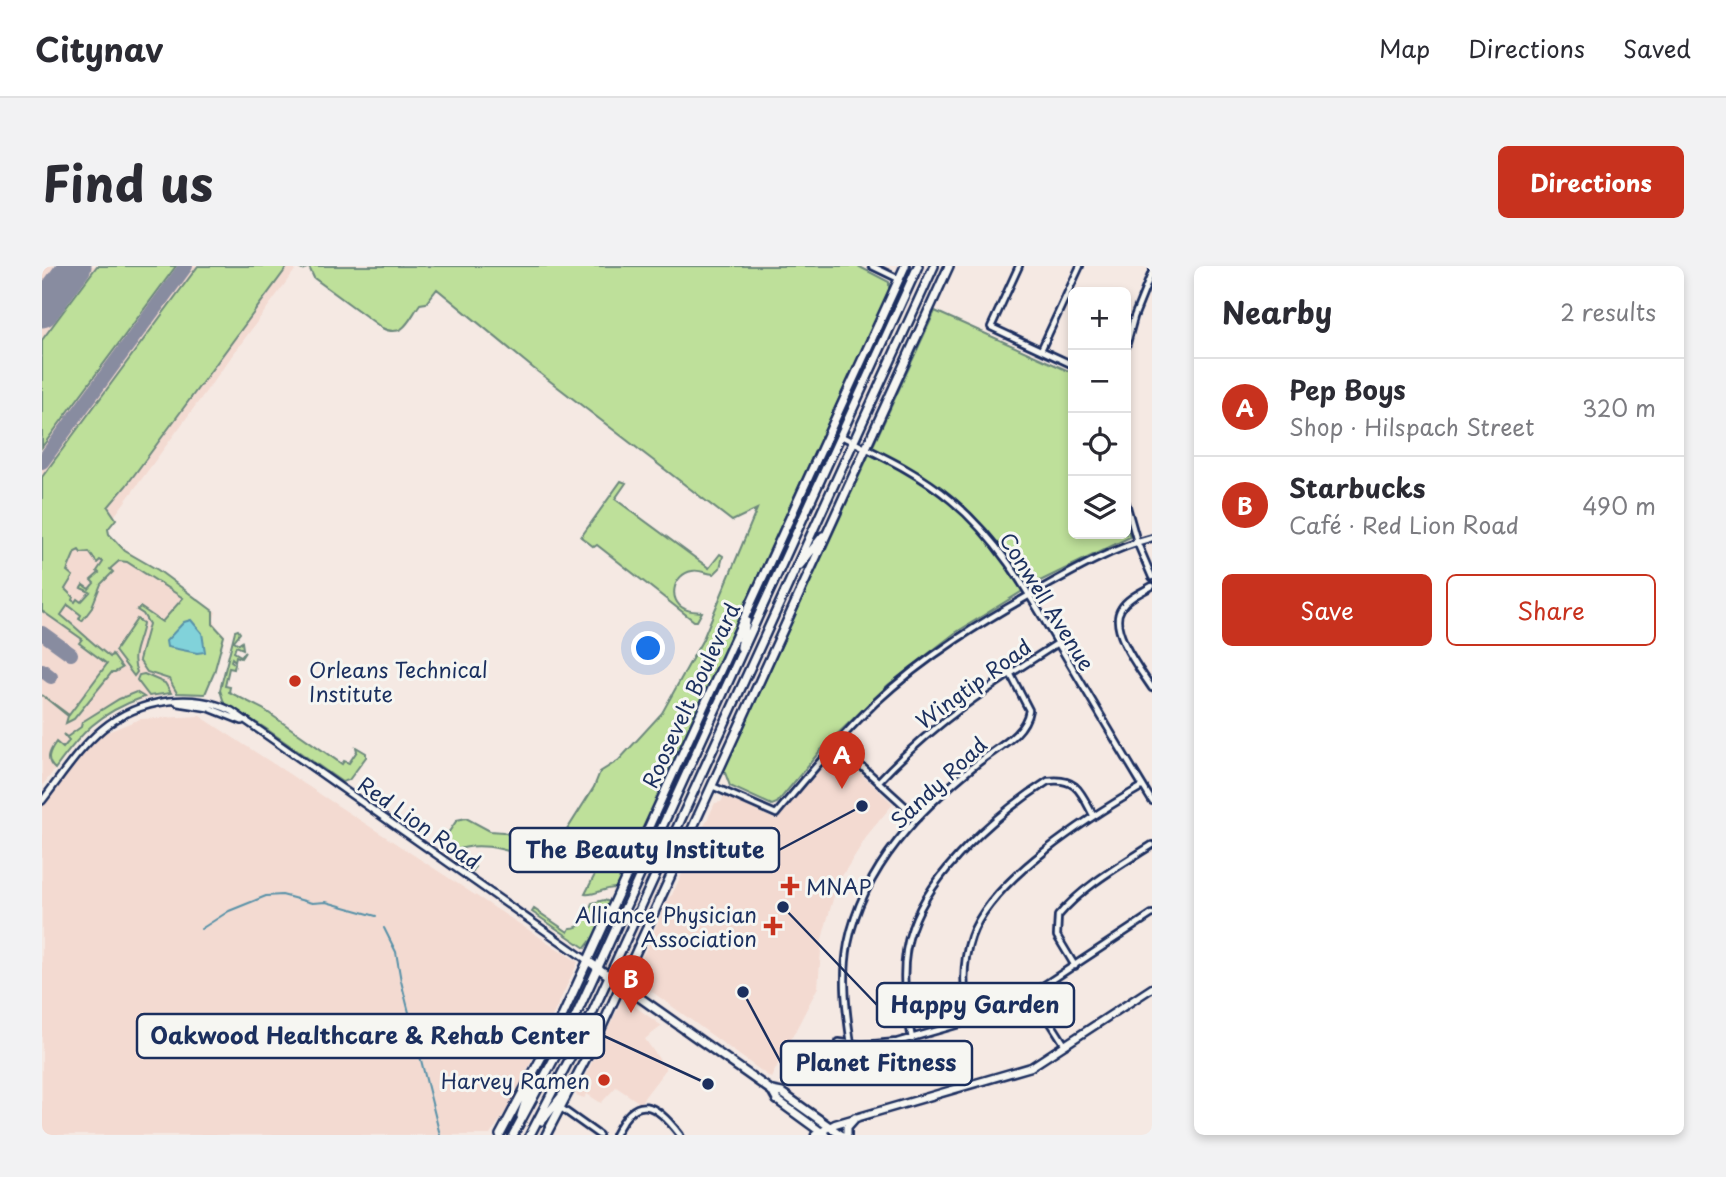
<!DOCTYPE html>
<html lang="en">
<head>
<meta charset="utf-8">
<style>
  body { margin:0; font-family:"Playpen Sans",sans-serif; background:#f2f2f3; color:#2b2b33 }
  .controls { position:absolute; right:21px; top:21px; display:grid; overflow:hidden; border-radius:10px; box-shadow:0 4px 10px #0003 }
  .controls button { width:63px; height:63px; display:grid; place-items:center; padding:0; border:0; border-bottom:2px solid #e1e1e2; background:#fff; color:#2b2b33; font:35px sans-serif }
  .you { position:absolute; left:607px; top:383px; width:24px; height:24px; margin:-18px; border:5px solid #fff; border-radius:50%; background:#1a73e8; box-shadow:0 0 0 10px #1a73e833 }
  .badge { display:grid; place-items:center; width:46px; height:46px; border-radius:50%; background:#c8321e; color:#fff; font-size:23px; font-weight:700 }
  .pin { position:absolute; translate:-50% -58px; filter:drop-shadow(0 2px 4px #0008) }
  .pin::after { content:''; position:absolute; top:37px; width:24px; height:21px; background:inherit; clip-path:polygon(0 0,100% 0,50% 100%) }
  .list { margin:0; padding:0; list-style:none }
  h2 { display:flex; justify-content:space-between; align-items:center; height:91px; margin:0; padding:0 28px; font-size:30px }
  h2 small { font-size:23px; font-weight:400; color:#7c7c81 }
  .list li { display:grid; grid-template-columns:46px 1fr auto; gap:21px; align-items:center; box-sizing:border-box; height:98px; padding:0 28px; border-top:2px solid #e1e1e2 }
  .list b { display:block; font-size:26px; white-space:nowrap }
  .list p { margin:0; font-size:23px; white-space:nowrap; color:#7c7c81 }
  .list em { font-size:23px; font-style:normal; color:#7c7c81 }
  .actions { display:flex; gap:14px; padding:21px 28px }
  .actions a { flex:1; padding:16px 0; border:2px solid #c8321e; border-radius:10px; text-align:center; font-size:24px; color:#c8321e }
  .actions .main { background:#c8321e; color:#fff }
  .icon { flex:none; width:38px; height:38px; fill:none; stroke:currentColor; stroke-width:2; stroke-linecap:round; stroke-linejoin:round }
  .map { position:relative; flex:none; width:1110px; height:869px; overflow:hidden; border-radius:10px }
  header { display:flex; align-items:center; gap:42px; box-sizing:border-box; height:98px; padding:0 35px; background:#fff; border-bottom:2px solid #e1e1e2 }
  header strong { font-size:33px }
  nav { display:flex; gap:38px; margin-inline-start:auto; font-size:24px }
  .intro { display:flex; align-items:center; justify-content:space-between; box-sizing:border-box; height:168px; padding:0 42px }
  h1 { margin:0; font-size:49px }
  .button { padding:18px 32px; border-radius:10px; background:#c8321e; color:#fff; font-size:24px; font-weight:700 }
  main { display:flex; gap:42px; padding:0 42px }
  aside { flex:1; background:#fff; border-radius:10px; box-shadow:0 4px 10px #0003 }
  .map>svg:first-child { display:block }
  .built { fill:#f3dad1 }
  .green { fill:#bee09a; stroke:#6c887c; stroke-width:2; fill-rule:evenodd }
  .water { fill:#81d2da; stroke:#5891a8; stroke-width:2 }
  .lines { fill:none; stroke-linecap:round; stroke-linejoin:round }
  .stream { stroke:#5891a8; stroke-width:2 }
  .taxiway { stroke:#888ca0; stroke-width:14 }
  .runway { stroke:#888ca0; stroke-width:33 }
  .minor-casing { stroke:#1b2f5e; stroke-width:10 }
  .tertiary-casing { stroke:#1b2f5e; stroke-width:10 }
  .secondary-casing { stroke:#1b2f5e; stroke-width:11 }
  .primary-casing { stroke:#1b2f5e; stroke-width:12 }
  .trunk-casing { stroke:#1b2f5e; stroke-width:12 }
  .minor { stroke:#f6f6f2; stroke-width:4.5 }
  .tertiary { stroke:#f6f6f2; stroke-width:5 }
  .secondary { stroke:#f6f6f2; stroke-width:6 }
  .primary { stroke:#f6f6f2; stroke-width:7 }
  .trunk { stroke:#f6f6f2; stroke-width:7 }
  .poi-dot { fill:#c8321e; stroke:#f6f6f2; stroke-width:2.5 }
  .labels { text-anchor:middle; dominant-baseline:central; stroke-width:6; stroke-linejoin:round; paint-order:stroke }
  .street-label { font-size:21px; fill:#1b2f5e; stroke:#f6f6f2 }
  .poi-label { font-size:21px; fill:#1b2f5e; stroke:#f6f6f2; text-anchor:start }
  .leader { fill:none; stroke:#1b2f5e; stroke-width:2.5 }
  .callout-dot { fill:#1b2f5e; stroke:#f6f6f2; stroke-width:2.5 }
  .callout { fill:#f6f6f2; stroke:#1b2f5e; stroke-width:2.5 }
  .callout-label { font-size:23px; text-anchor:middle; font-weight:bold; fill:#1b2f5e }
</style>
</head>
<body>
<header>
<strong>Citynav</strong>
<nav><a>Map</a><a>Directions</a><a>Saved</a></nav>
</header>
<div class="intro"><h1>Find us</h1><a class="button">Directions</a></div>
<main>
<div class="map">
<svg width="1110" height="869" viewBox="0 0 1110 869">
  <rect width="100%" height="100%" fill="#f5e9e3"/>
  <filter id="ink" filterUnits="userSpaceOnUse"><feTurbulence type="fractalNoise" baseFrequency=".0143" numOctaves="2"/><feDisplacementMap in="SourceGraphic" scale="14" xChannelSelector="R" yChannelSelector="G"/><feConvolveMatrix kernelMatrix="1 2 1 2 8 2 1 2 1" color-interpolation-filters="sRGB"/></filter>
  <g filter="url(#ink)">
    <path class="built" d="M0,0h256l-196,267 114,79 -2,7 3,9 8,7 -18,58 -23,-2 -62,13 -34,23 -46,59z
      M158,450l378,246 -66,140 -22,33h-448v-328l48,-68 50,-20z
      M792,487l6,1 53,50 -24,29 -27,43 -9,23 -11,40 -4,48 -47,91 -138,-100 36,-81 3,-2 43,-92 6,-1 3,-6 52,24z
      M581,732l39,28 -17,13 21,30 -26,34 -24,-16 -15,16 -14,-9 -3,4 -8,-3z"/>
    <path class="green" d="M55,0h79l-134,181v-107z
      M156,0h90l-162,220 -18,21 8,12 -8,10 1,5 16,17 33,19 55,41v13l11,12 -10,37 -9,21 -28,-1 -8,-14 -22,-7 -8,-12 10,-36 -6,-10 -6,-4 3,-3 22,15 21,-24 -56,-36 -8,-1 -9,8 3,3 -12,12 -10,25 -9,12 -3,-2 2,-4 -13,-10 -7,10c17,14 31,28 49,42l2,-3 10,14 -7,4h-3l-38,47 -8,4 2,-7 -26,-21 27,20 38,-51 -28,-21 3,-4 -40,-28v-134zM37,284l2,3 8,-1 8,11 3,-3 3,2 -6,9 2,2 -8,7 3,3 -5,6 -6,-4 -2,3 9,4 -9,10 -4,-3 -2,3 -3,-2 1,-3 -8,-8 8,-13 -6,-5 8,-19z
      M253,0h563l31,16v10c-93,197 -182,397 -272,596 -13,-1 -22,8 -32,6l18,-35c-14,2 -30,8 -44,6 -36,-5 -69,-29 -106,-14l22,16 -2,4 -31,-25v-4l15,-22 9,-2 24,13 13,1 30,12 17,1 15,-12 29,-46 6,-15 19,-12 43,-47 41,-74 54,-130 -25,12 -199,-153 -96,-79 -11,14 -6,1c-11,15 -16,35 -38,24l-68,-50 -5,-11 -7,3z
      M893,45l138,62v161h53v-9l4,12 -96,47 -79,49 -67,52 -68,66 -43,52 -5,2 -42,-19 -6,-16z
      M579,215l5,2 -11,16 94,69 11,-14 3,2 -3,12 -6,6c-8,0 -14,-5 -22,-3 -19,3 -25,30 -7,38 5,3 12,2 17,3l-5,9h-3l-97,-76 -3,2 -13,-10z
      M95,353l6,4c-2,18 -14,31 -6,49l-3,4 -19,-25z
      M196,364l2,3 -6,8 5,3 3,-2 1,7 -7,-3 -2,6 7,4 4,-4 -4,6 -5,-2 -1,5 -3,-3 -1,3 4,3 -1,5 -5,-1 -4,18 5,1 -1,5 34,17 79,55 2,-3 5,2 8,-12 -1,-4 10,6v4l-17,23 -7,2 -77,-54 -41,-25 -4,-13 15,-59z
      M102,408l21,9 6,10 -22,3 -12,-16 2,-5z
      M94,426l8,5c-46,16 -63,36 -89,72 -10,-9 -6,-17 1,-27l7,6 6,-7 -6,-7 4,3 14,-10 1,-5 37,-23z
      M562,634l6,2 -15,33 -10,13 -53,-36 2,-3 34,23 2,-4c14,1 17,-14 22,-25z"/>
    <path class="water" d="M149,354l11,13 3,19 -8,1 -30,-6 -1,-6 18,-19z"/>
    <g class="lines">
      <path class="stream" d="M342,662l12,24 5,29 39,154
        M159,663l28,-18 37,-15 16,-1 30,8 14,-1 50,14"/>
      <path class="taxiway" d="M0,196l144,-196
        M0,367l29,21
        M0,404l9,7"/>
      <path class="runway" d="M0,45l33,-45"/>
      <g class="minor-casing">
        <path id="minor" d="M830,0l27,13
          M977,0l-28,61 82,38
          M1084,81l8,-30 18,-45
          M999,84l39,-84
          M799,170c38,19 77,36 110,64 48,40 77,92 108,145 31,52 61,104 93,156
          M1084,237l11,39 15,35
          M1110,320c-10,6 -25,12 -31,23 -13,20 20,62 31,79
          M794,477l82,75
          M837,515c54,-58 113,-96 179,-138
          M670,520l64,28c32,-38 63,-76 99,-111 50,-47 111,-84 171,-117 34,-19 68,-38 106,-48
          M1033,700l-18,-30 1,-20c25,-30 61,-50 94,-71
          M991,729l32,50
          M928,757c-7,-29 -9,-57 1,-86 20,-58 120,-121 172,-151
          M870,773c-7,-37 -13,-75 0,-111 19,-57 87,-116 136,-147 29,-4 33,12 45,34
          M797,776l23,3 35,-3 108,-31 147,-97
          M809,778c-5,-33 -9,-67 -3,-100 15,-77 73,-136 131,-182 19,-15 46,-27 50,-52l-19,-37
          M519,842l38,27
          M573,869c21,-43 40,-33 65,0"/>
      </g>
      <g class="tertiary-casing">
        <path id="tertiary" d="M136,437l31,5 33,13
          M0,535c37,-48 61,-92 127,-100 23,-2 42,0 63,10l356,250"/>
      </g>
      <g class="secondary-casing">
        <path id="secondary" d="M773,869l20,-11 196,-57 121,-79"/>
      </g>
      <g class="primary-casing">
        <path id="primary" d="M546,695l184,130 5,9 48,35
          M730,825l10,2 59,42
          M805,869v-8l8,-9"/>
      </g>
      <g class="trunk-casing">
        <path id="trunk" d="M758,299l23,-29
          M699,381l5,-26
          M479,850l8,-26
          M500,855l23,-29
          M458,869l57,-107 348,-762
          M471,869l55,-102 350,-767
          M488,869l54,-104 350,-765
          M504,869l53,-102 350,-767"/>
      </g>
      <use href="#minor" class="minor"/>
      <use href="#tertiary" class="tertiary"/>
      <use href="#secondary" class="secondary"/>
      <use href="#primary" class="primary"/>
      <use href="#trunk" class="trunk"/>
    </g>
  </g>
  <g class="poi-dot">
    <circle cx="253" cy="415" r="7"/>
    <path d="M744.5 609.5h7v7h7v7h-7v7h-7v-7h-7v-7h7z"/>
    <path d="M727.5 649.5h7v7h7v7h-7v7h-7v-7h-7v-7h7z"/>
    <circle cx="562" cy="814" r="7"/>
  </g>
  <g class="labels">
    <g class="street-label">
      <text transform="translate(1006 335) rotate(58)">Conwell Avenue</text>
      <text transform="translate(931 417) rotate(-36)">Wingtip Road</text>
      <text transform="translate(648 429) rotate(-65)">Roosevelt Boulevard</text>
      <text transform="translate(896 516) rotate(-43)">Sandy Road</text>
      <text transform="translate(378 556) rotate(35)">Red Lion Road</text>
    </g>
    <g class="poi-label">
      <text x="267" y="403">Orleans Technical<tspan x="267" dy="24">Institute</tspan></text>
      <text x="764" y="620">MNAP</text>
      <text x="715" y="648" text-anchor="end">Alliance Physician<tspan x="715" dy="24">Association</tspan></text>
      <text x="548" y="814" text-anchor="end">Harvey Ramen</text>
    </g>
  </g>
  <path class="leader" d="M820 540L737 584M741 641L835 739M666 818L562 770M701 726L739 797"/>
  <g class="callout-dot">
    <circle cx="820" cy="540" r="7"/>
    <circle cx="741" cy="641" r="7"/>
    <circle cx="666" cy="818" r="7"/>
    <circle cx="701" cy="726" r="7"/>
  </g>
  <g class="callout">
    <rect x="468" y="562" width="269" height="44" rx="7"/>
    <rect x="835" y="717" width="197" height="44" rx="7"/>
    <rect x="95" y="748" width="467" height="44" rx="7"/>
    <rect x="739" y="775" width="191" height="44" rx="7"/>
  </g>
  <g class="callout-label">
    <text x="603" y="592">The Beauty Institute</text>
    <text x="933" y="747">Happy Garden</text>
    <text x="328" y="778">Oakwood Healthcare &amp; Rehab Center</text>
    <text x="834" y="805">Planet Fitness</text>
  </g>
</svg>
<div class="controls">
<button>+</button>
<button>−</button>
<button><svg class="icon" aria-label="locate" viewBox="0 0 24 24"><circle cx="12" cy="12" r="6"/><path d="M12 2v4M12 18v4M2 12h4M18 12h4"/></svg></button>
<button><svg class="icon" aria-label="layers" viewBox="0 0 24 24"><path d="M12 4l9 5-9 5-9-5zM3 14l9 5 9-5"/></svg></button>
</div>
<div class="you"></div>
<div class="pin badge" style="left:800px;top:523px">A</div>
<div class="pin badge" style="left:589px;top:747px">B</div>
</div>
<aside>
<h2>Nearby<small>2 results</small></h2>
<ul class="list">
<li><span class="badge">A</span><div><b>Pep Boys</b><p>Shop · Hilspach Street</p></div><em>320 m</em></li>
<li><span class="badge">B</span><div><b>Starbucks</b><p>Café · Red Lion Road</p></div><em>490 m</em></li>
</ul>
<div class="actions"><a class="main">Save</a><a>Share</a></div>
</aside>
</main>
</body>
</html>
